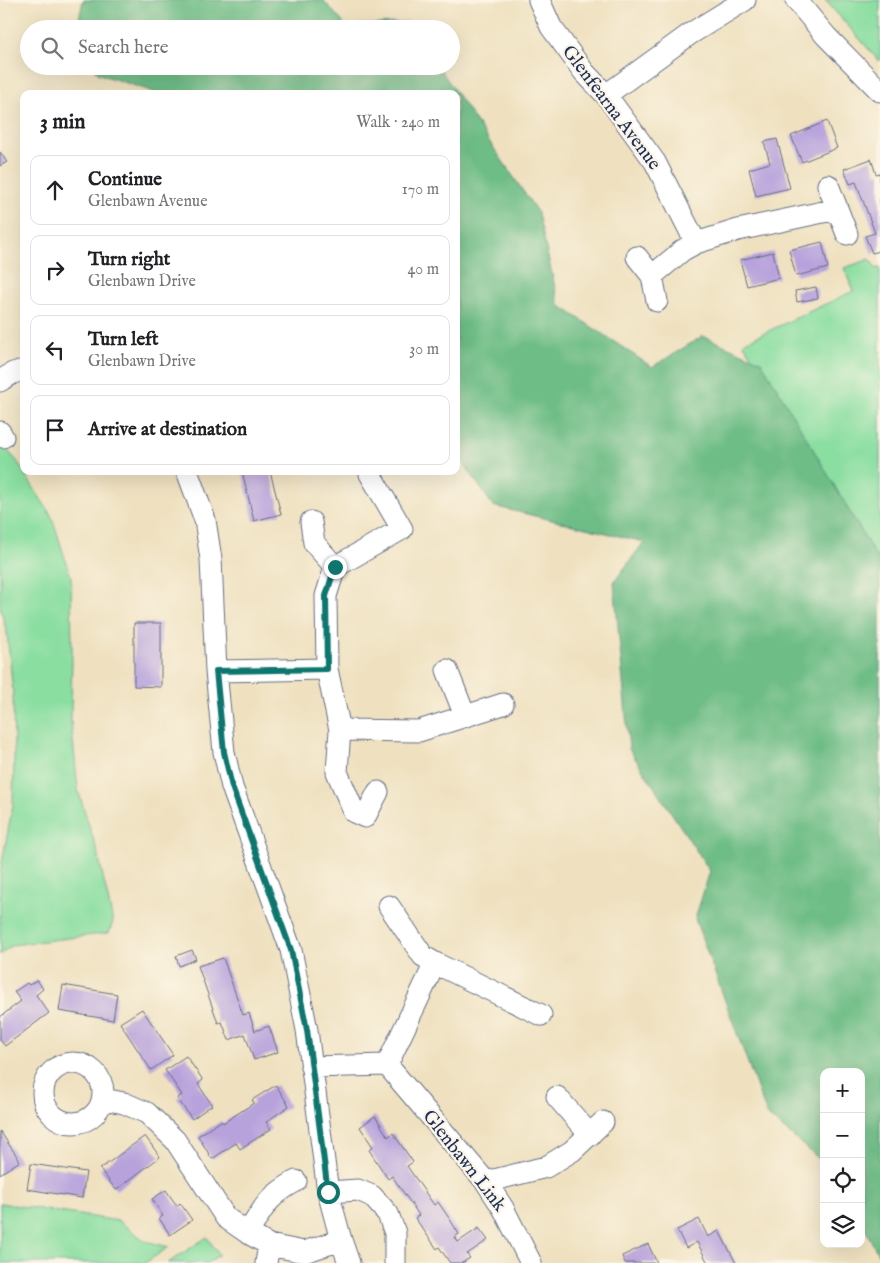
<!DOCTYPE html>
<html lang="en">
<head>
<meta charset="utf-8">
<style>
  body { margin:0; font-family:"IM FELL English",serif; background:#f6f6f6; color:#202124 }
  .controls { position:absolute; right:15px; bottom:15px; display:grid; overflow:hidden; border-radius:10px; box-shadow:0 5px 20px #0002 }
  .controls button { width:45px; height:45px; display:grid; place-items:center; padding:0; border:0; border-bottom:1px solid #e0e0e0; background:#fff; color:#202124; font:25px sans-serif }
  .stop { position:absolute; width:15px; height:15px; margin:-11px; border:4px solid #0f766e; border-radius:50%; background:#fff }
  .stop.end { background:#0f766e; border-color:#fff; box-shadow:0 1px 5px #0008 }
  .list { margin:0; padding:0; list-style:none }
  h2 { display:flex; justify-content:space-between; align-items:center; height:65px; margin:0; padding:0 20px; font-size:21px }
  h2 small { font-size:16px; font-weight:400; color:#757577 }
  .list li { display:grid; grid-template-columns:32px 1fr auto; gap:15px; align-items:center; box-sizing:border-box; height:70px; margin:0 10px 10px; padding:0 10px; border:1px solid #e0e0e0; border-radius:10px }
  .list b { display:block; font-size:19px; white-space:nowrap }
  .list p { margin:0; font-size:16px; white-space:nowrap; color:#757577 }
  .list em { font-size:16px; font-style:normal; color:#757577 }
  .icon { flex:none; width:28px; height:28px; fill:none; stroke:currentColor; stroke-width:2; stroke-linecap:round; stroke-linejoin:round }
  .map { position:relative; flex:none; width:880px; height:1263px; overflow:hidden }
  .search { position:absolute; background:#fff; box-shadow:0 5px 20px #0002; left:20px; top:20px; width:440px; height:55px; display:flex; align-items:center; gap:12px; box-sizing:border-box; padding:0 18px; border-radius:28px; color:#757577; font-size:19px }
  .panel { position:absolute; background:#fff; box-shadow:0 5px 20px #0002; left:20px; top:90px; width:440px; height:385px; border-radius:10px }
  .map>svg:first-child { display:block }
  .green { fill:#89dea0; stroke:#52867f }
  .forest { fill:#6ebd86; stroke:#447672 }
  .building { fill:#b7a2dc }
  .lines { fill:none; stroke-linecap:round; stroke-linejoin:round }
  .minor-casing { stroke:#656d80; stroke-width:23 }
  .minor { stroke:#fff; stroke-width:21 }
  .route { stroke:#0f766e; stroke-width:6 }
  .labels { text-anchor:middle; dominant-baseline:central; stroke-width:4.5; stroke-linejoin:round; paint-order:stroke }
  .street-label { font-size:19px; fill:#1b2f5e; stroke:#fcf5e5 }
</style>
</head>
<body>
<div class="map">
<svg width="880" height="1263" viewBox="0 0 880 1263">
  <rect width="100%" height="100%" fill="#fcf5e5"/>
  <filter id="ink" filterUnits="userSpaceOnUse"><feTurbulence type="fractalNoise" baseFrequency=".02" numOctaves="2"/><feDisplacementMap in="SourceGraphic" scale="10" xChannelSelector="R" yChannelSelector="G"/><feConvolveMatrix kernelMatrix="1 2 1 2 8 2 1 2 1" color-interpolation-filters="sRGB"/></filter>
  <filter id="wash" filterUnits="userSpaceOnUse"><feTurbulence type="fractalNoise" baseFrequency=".0096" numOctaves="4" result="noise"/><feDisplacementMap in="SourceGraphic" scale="20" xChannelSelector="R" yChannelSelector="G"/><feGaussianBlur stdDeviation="1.12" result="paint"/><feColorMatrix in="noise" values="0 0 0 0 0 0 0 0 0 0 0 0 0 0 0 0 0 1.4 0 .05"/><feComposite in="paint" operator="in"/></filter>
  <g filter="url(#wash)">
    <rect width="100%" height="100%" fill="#efe1c0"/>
    <path class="green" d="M825,0h55v62z
      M870,259l6,10 4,-2v296l-137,-220 110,-52 -9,-23z
      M0,442l17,19 35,56 19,60 1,75 -1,68 7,70 20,64 15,68 -4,11 -97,12 -12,10v-82l13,-69 1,-47 -1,-64 -6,-60 -7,-27z
      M0,1203l119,18 26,20 24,6 -24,16h-145z
      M207,1237l12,18 -12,8h-39z"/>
    <path class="forest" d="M83,0h240l23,26 62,-4 5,7h-336z
      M91,66h347l100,147 21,92 93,62 51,-31 58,25 119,202v695l-19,-37v-149h-37v91l-57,-48 -72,-196 15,-48 -81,-122 -15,-167 30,-40 -151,-36 -37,-54v-358h-300l-2,-2 -55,-18z"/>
    <g id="blocks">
      <path class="building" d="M827,121l10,27 -35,14 -11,-26z
        M777,139l13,49 -34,8 -7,-27 21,-6 -6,-21z
        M0,152l7,10 -7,4z
        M871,159l5,15 4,-1v78l-8,2 -7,-17 10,-3 -19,-51 -6,2 -6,-15z
        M822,242l6,26 -32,8 -7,-26z
        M773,252l6,26 -32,8 -7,-26z
        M816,287l2,11 -21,4 -2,-11z
        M242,471h28l11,43 -27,7z
        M134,623h27v64l-27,-1z
        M192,950l4,9 -17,7 -3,-10z
        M223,958l20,57 6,-2 6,18 14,-5 9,26 -24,8 -9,-26 -16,6 -7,-18 -4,1 -20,-57z
        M37,980l6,9 -7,6 13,18 -44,33 -5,-6v-23l21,-16 -7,-9 13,-9 2,2z
        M63,985l54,9 -4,26 -54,-9z
        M142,1009l31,46 -22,15 -31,-47z
        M186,1056l17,24 -5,4 14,21 -20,14 -15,-21 5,-3 -17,-25z
        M276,1085l13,21 -23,16 5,7 -31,20 -4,-6 -24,16 -14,-23 23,-15 2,2 31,-20 -2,-3z
        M375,1116l13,21 5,-4 20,29 -6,4 27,39 4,-3 11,16 10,16 -4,3 3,5 21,-14 9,12 -21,14 3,4 -8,5h-12l-11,-16 -2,2 -22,-31 4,-3 -27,-39 -4,3 -19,-29 4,-3 -13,-20z
        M0,1131l20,30 -20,13z
        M145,1136l15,21 -44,33 -16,-21z
        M31,1164l55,8 -4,26 -55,-9z
        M166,1190l11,16 3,-3 12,17 -22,15 -11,-17 4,-2 -11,-17z
        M699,1219l9,18 11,-6 17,32h-28l-11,-21 -11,6 -9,-18z
        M648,1244l9,19h-32l-3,-7z"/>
    </g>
  </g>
  <g filter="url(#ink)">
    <use href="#blocks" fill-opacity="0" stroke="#656d80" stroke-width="1"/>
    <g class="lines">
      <g class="minor-casing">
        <path id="minor" d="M539,0l12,27 33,45 22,23 49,67 41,81
          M796,0l30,36 54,55
          M606,95l84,-61 55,-34
          M828,185l19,49
          M637,257l15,19 5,25
          M652,276l31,-26 13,-7 42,-13 99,-21
          M0,381l13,-8 11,-3
          M0,432l3,5
          M187,471l18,49 6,39 5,112 8,81 8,35 59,163 16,80 21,162 13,48 8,23
          M370,474l32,55 -67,38 -9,29 1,73 13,61 -3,42 17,40 11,5 13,-25
          M311,522l3,21 21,24
          M447,670l18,46
          M216,671l111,-2
          M340,730l79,1 84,-27
          M389,906l34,50 12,7
          M43 1093a30 30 0 1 1 60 0a30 30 0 1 1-60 0Z
          M387,1065l48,-102 106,52
          M311,1067l76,-2 99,117 17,26 28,55
          M557,1097l33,38
          M103,1099l21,4 23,10 28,27 51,78 22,15 21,12 35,7 37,-12
          M486,1182l60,-15 26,-16 31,-29
          M328,1192l30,-2 14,6 16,18 7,19v30
          M248,1233c16,-26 19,-36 48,-52
          M266,1263l3,-18"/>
      </g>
      <use href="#minor" class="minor"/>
    </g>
  </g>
  <g class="lines" filter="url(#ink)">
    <path class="route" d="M328,1192l-21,-162 -16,-80 -59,-163 -8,-35 -8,-81 111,-2 -1,-73 9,-29"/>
  </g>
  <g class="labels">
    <g class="street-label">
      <text transform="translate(611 108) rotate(53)">Glenfearna Avenue</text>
      <text transform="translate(464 1161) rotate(52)">Glenbawn Link</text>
    </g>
  </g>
</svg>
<div class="controls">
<button>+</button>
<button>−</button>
<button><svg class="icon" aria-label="locate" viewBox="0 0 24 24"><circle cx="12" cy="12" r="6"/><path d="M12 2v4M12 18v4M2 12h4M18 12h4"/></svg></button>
<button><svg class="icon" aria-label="layers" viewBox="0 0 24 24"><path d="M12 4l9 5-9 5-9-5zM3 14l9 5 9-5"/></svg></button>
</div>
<div class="stop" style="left:328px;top:1192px"></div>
<div class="stop end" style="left:335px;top:567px"></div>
<div class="search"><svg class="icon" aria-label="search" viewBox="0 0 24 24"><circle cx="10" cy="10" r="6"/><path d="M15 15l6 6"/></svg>Search here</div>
<section class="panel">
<h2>3 min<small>Walk · 240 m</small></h2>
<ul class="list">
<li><svg class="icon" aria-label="ahead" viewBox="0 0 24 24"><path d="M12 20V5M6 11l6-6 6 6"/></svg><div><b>Continue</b><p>Glenbawn Avenue</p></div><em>170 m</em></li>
<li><svg class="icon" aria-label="right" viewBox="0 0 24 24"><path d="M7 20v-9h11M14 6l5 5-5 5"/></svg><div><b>Turn right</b><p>Glenbawn Drive</p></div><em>40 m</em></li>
<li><svg class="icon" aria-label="left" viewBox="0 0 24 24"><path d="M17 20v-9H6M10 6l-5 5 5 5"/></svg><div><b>Turn left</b><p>Glenbawn Drive</p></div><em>30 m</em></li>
<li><svg class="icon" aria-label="arrive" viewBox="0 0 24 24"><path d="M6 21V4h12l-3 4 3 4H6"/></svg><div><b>Arrive at destination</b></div></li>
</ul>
</section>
</div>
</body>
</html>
